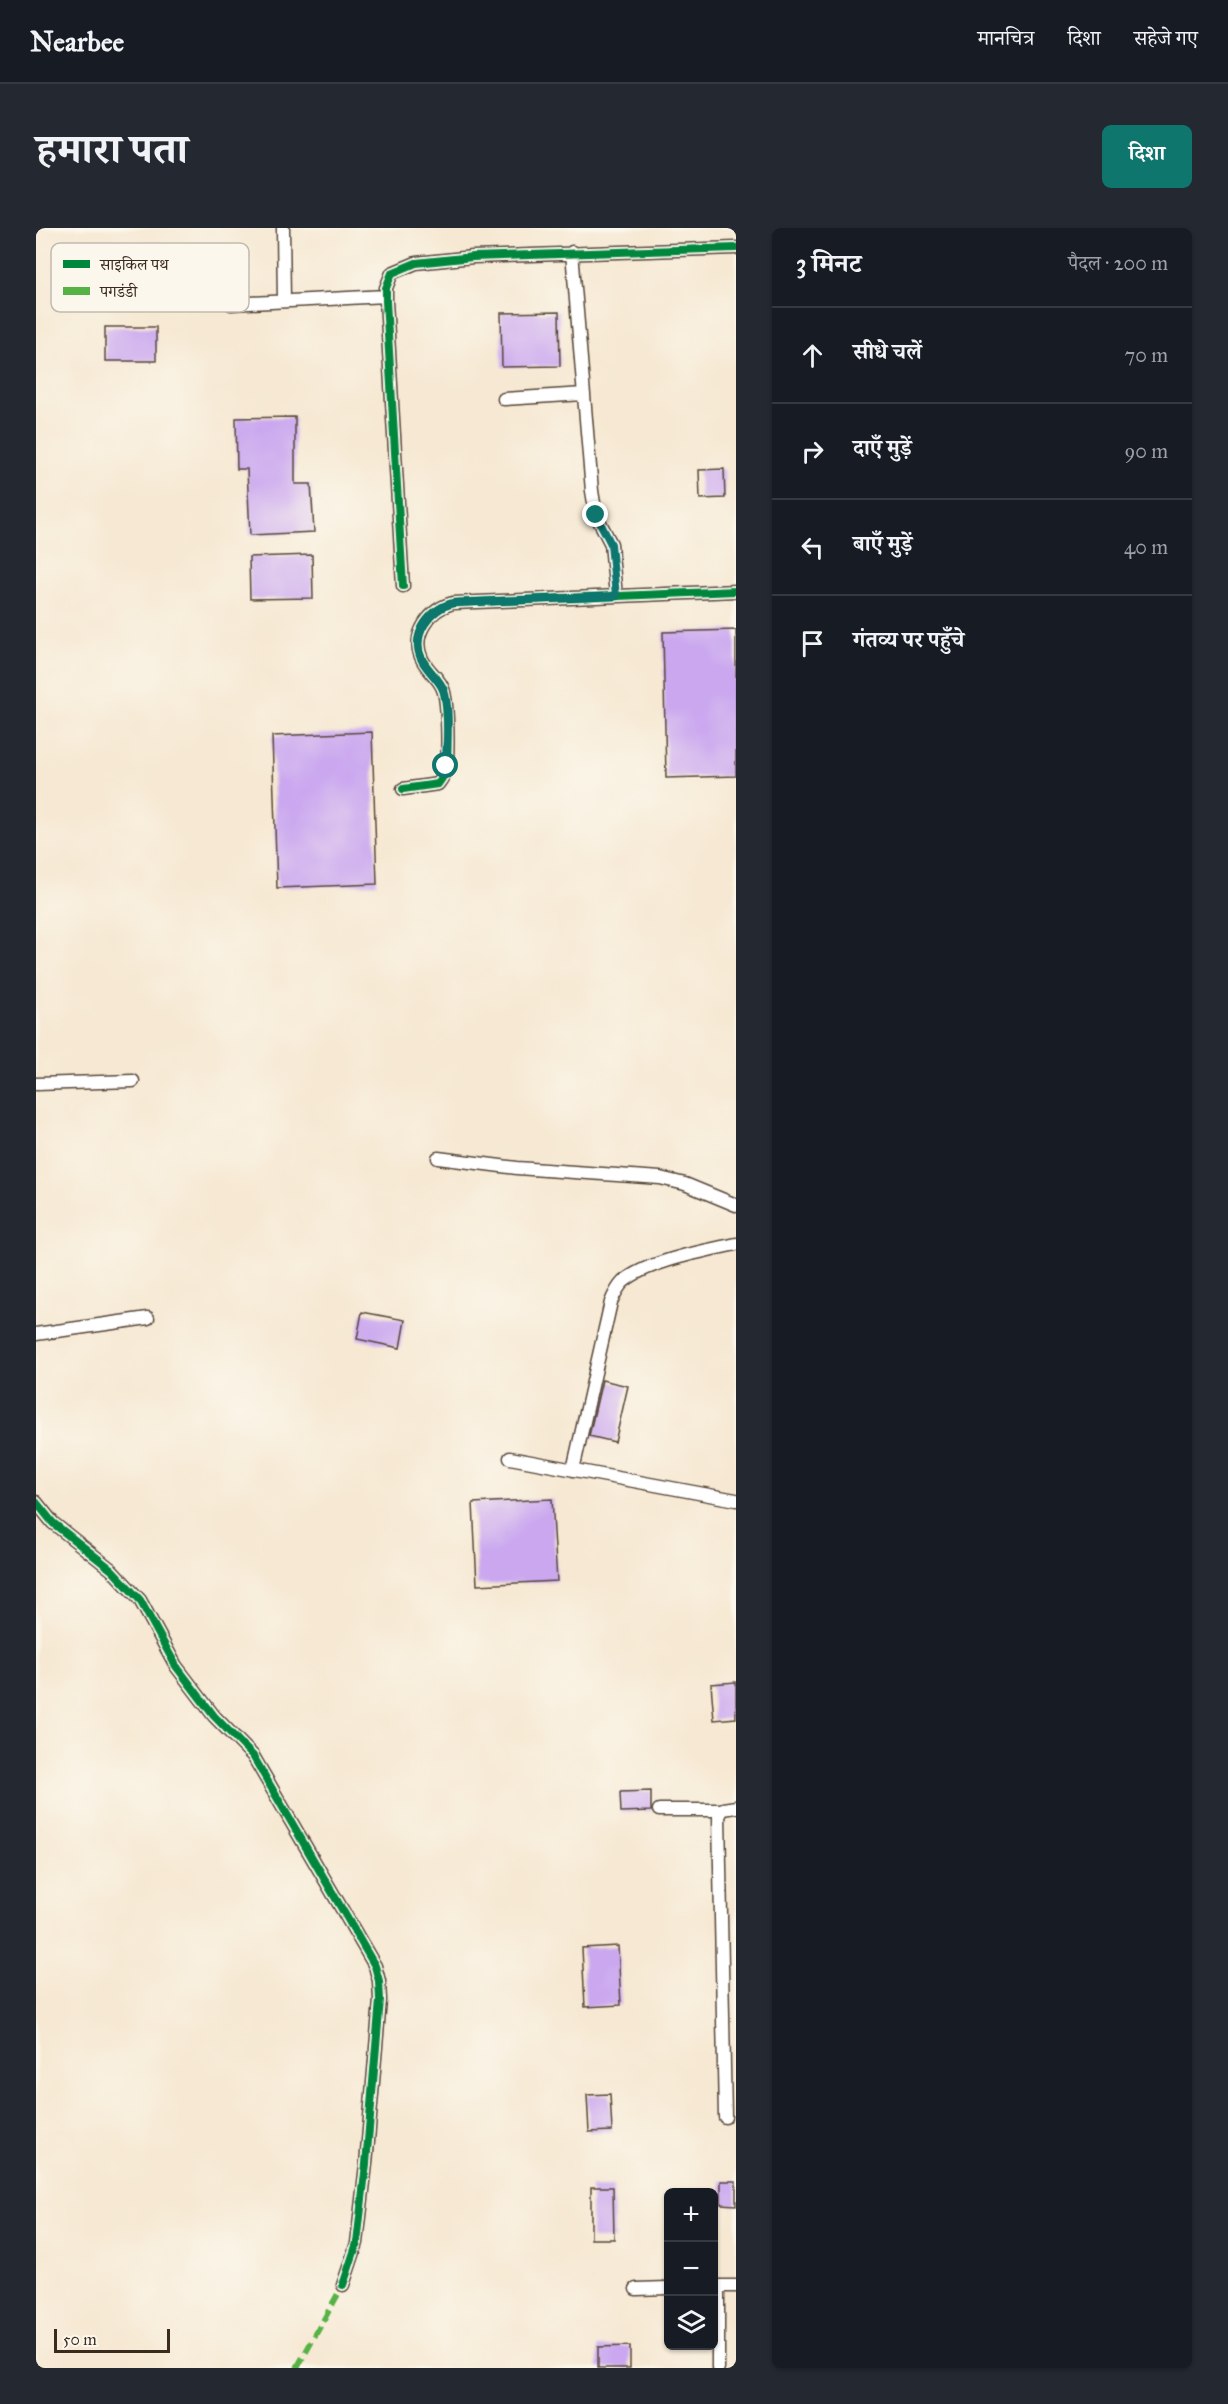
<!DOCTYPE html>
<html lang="hi">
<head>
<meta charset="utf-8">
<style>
  body { margin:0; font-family:"IM FELL Great Primer","Noto Serif Devanagari",serif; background:#242831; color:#f1f3f6 }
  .controls { position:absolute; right:18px; bottom:18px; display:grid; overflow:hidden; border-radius:9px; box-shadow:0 2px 4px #0004 }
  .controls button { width:54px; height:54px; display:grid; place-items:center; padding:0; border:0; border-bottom:2px solid #363941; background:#171b24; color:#f1f3f6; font:30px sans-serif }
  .scale { position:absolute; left:18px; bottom:15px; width:116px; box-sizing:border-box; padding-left:6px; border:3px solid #3b2a1e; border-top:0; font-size:16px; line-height:21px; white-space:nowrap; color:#3b2a1e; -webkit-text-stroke:4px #fbf7ec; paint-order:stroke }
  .stop { position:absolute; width:18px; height:18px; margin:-14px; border:4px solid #0f766e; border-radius:50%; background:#fff }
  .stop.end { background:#0f766e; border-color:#fff; box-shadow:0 2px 6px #0008 }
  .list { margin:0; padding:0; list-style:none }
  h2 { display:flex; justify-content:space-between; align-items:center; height:78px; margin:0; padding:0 24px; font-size:26px }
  h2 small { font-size:20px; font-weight:400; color:#9ea1a6 }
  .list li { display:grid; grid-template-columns:39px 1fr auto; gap:18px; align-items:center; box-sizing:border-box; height:96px; padding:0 24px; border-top:2px solid #363941 }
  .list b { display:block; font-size:22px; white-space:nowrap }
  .list em { font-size:20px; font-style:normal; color:#9ea1a6 }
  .icon { flex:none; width:33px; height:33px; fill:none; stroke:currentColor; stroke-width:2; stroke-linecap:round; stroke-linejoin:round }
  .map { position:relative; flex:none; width:700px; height:2140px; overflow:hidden; border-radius:9px }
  header { display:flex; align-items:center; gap:36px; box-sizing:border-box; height:84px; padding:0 30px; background:#171b24; border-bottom:2px solid #363941 }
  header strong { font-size:28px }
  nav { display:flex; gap:33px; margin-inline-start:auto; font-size:21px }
  .intro { display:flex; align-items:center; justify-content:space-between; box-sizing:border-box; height:144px; padding:0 36px }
  h1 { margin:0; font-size:42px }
  .button { padding:15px 27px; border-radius:9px; background:#0f766e; color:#fff; font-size:21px; font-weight:700 }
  main { display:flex; gap:36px; padding:0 36px }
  aside { flex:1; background:#171b24; border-radius:9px; box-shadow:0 2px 4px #0004 }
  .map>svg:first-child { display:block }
  .building { fill:#caa7ef }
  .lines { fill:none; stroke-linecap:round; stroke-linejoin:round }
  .street-casing { stroke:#574639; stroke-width:15 }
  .street { stroke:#fff; stroke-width:12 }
  .quiet { stroke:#57b245; stroke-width:6; stroke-dasharray:12 6; stroke-linecap:butt }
  .cycleway-casing { stroke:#fbf7ec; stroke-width:11 }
  .cycleway { stroke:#00873e; stroke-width:8 }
  .route { stroke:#0f766e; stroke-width:8 }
  .key { fill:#fbf7ec; stroke:#c1baae; stroke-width:1.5 }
  .key-label { font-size:16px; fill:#3b2a1e }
</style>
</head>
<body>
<header>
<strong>Nearbee</strong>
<nav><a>मानचित्र</a><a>दिशा</a><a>सहेजे गए</a></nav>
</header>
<div class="intro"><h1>हमारा पता</h1><a class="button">दिशा</a></div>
<main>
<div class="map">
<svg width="700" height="2140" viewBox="0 0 700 2140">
  <rect width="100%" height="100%" fill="#fbf7ec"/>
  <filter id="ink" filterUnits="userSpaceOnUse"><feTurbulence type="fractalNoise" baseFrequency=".0167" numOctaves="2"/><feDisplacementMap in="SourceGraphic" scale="12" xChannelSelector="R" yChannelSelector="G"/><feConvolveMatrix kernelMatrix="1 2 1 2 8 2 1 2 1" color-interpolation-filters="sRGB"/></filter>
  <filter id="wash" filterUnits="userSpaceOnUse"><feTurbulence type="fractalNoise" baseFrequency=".008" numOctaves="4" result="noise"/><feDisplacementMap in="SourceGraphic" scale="24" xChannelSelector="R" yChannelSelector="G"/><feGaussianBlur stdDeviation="1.35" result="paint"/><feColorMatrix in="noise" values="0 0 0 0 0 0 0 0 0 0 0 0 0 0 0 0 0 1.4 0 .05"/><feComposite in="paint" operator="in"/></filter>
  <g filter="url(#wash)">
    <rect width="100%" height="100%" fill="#f6e8d2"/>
    <g id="blocks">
      <path class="building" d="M523,84l1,54 -58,1 -1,-54z
        M69,99h51v34h-51z
        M259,189v67h16l3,48 -64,3 -3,-66h-10l-1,-51z
        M688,241l1,29 -25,1 -1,-29z
        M276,327l1,43 -63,1 -1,-42z
        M700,402v146l-70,2 -3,-146z
        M336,504l5,152 -100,4 -5,-152z
        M326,1084l43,8 -5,28 -43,-9z
        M566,1152l26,6 -13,56 -26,-6z
        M516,1271l5,82 -80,4 -4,-82z
        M700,1454v36l-22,2 -3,-36z
        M615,1563v20l-30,1 -1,-20z
        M582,1718l3,59 -36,2 -3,-59z
        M574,1866l2,37 -23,1 -2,-37z
        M685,1953h15v24l-15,-1z
        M555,1959h22l1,52h-23z
        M594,2118v22h-32v-21z"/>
    </g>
  </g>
  <g filter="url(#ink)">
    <use href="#blocks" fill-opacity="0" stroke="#574639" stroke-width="1.5"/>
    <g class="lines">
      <g class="street-casing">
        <path id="street" d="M247,0l1,73
          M536,24l20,239 4,24 15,29 5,52
          M195,76l155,-8
          M468,171l80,-5
          M367,358l-17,-285v-13l6,-15 24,-10 57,-6 263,-9
          M367,561l35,-5c3,-4 6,-8 7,-12 4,-13 3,-70 -2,-83 -4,-11 -16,-19 -21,-30 -12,-24 8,-50 31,-56l283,-12
          M0,856l97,-3
          M402,930l79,10 143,10 25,6 51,21
          M0,1106l112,-16
          M474,1230l226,42
          M537,1242l38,-168c3,-7 6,-14 12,-20 24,-21 82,-31 113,-38
          M0,1274l17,21 59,47 28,30 36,66 38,50 39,40 122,210 4,15 1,19 -14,164 -9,79 -14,42
          M623,1582h62
          M689,1889l-6,-301 4,-7 13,-2
          M678,2058h22
          M682,2058v82
          M600,2061l32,-1"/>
      </g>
      <use href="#street" class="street"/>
      <path class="quiet" d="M261,2140l46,-83"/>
      <g class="cycleway-casing">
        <path id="cycleway" d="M367,358l-17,-285v-13l6,-15 24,-10 57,-6 263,-9
          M367,561l35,-5c3,-4 6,-8 7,-12 4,-13 3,-70 -2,-83 -4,-11 -16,-19 -21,-30 -12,-24 8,-50 31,-56l283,-12
          M0,1274l17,21 59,47 28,30 36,66 38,50 39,40 122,210 4,15 1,19 -14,164 -9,79 -14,42"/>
      </g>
      <use href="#cycleway" class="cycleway"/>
    </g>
  </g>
  <g class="lines" filter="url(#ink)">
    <path class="route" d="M410,538c0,-24 5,-52 -2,-75 -5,-13 -19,-21 -24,-35 -8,-24 11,-47 33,-53l163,-7 -5,-52 -15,-29"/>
  </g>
  <rect x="15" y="15" width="198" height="69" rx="9" class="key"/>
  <rect x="27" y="32" width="27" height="8" fill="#00873e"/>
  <rect x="27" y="59" width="27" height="8" fill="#57b245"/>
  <g class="key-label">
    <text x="64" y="42">साइकिल पथ</text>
    <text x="64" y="69">पगडंडी</text>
  </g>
</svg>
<div class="controls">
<button>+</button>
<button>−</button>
<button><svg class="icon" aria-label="layers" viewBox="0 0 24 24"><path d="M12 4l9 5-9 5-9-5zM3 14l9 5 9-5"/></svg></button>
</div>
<div class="scale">50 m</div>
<div class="stop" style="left:410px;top:538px"></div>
<div class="stop end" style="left:560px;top:287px"></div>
</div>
<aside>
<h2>3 मिनट<small>पैदल · 200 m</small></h2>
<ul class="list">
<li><svg class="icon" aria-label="ahead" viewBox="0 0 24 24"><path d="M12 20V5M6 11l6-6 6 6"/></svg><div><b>सीधे चलें</b></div><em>70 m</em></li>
<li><svg class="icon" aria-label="right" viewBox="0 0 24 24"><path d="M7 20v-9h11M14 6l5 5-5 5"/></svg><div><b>दाएँ मुड़ें</b></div><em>90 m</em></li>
<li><svg class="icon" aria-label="left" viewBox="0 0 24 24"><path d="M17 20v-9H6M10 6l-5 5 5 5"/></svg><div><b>बाएँ मुड़ें</b></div><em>40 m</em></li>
<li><svg class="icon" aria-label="arrive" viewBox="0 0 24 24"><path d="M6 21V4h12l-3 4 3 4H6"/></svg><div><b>गंतव्य पर पहुँचे</b></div></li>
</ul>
</aside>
</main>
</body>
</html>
